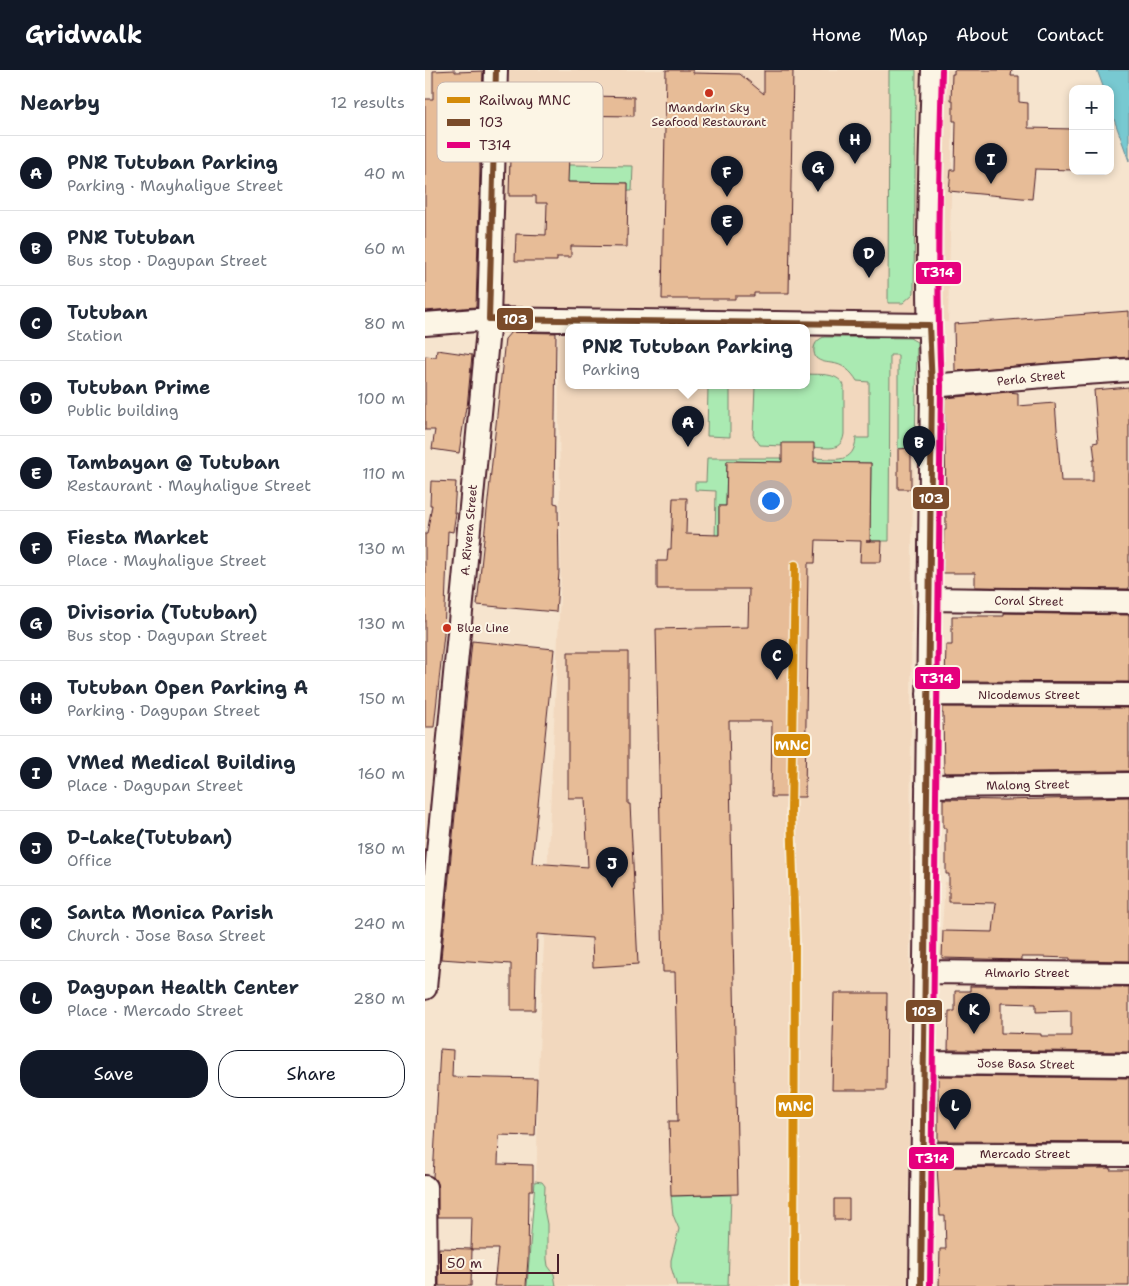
<!DOCTYPE html>
<html lang="en">
<head>
<meta charset="utf-8">
<style>
  body { margin:0; font-family:"Shantell Sans",sans-serif; background:#f6f6f7; color:#1f2937 }
  .controls { position:absolute; right:15px; top:15px; display:grid; overflow:hidden; border-radius:10px; box-shadow:0 2px 8px #0003 }
  .controls button { width:45px; height:45px; display:grid; place-items:center; padding:0; border:0; border-bottom:1px solid #e0e1e3; background:#fff; color:#1f2937; font:25px sans-serif }
  .scale { position:absolute; left:15px; bottom:12px; width:119px; box-sizing:border-box; padding-left:5px; border:2px solid #4a1f2b; border-top:0; font-size:14px; line-height:18px; white-space:nowrap; color:#4a1f2b; -webkit-text-stroke:4px #fcf5e5; paint-order:stroke }
  .you { position:absolute; left:345px; top:430px; width:18px; height:18px; margin:-12px; border:4px solid #fff; border-radius:50%; background:#1a73e8; box-shadow:0 0 0 8px #1a73e833 }
  .badge { display:grid; place-items:center; width:32px; height:32px; border-radius:50%; background:#111827; color:#fff; font-size:16px; font-weight:700 }
  .pin { position:absolute; translate:-50% -41px; filter:drop-shadow(0 1px 2px #0008) }
  .pin::after { content:''; position:absolute; top:26px; width:18px; height:15px; background:inherit; clip-path:polygon(0 0,100% 0,50% 100%) }
  .popup { position:absolute; left:140px; top:254px; width:245px; height:65px; box-sizing:border-box; display:grid; place-content:center; border-radius:10px; background:#fff; filter:drop-shadow(0 1px 4px #0005); font-size:16px; white-space:nowrap; color:#747a83 }
  .popup b { font-size:19px; color:#1f2937 }
  .popup::after { content:''; position:absolute; left:50%; top:100%; margin-left:-10px; border:10px solid transparent; border-top-color:#fff }
  .list { margin:0; padding:0; list-style:none }
  h2 { display:flex; justify-content:space-between; align-items:center; height:65px; margin:0; padding:0 20px; font-size:21px }
  h2 small { font-size:16px; font-weight:400; color:#747a83 }
  .list li { display:grid; grid-template-columns:32px 1fr auto; gap:15px; align-items:center; box-sizing:border-box; height:75px; padding:0 20px; border-top:1px solid #e0e1e3 }
  .list b { display:block; font-size:19px; white-space:nowrap }
  .list p { margin:0; font-size:16px; white-space:nowrap; color:#747a83 }
  .list em { font-size:16px; font-style:normal; color:#747a83 }
  .actions { display:flex; gap:10px; padding:15px 20px }
  .actions a { flex:1; padding:11px 0; border:1px solid #111827; border-radius:20px; text-align:center; font-size:18px; color:#111827 }
  .actions .main { background:#111827; color:#fff }
  .map { position:relative; flex:none; width:704px; height:1216px; overflow:hidden }
  header { display:flex; align-items:center; gap:30px; box-sizing:border-box; height:70px; padding:0 25px; background:#111827; color:#fff }
  header strong { font-size:24px }
  nav { display:flex; gap:28px; margin-inline-start:auto; font-size:18px }
  main { display:flex }
  aside { flex:1; background:#fff }
  .map>svg:first-child { display:block }
  .built { fill:#f2d8be }
  .green { fill:#aaeab2; stroke:#7a846e }
  .water { fill:#78c9d1; stroke:#66858f }
  .building { fill:#e7bc97; stroke:#4a1f2b; fill-rule:evenodd }
  .lines { fill:none; stroke-linecap:round; stroke-linejoin:round }
  .minor-casing { stroke:#4a1f2b; stroke-width:26 }
  .minor { stroke:#fcf5e5; stroke-width:22 }
  .bus-1-casing { stroke:#fcf5e5; stroke-width:10 }
  .bus-2-casing { stroke:#fcf5e5; stroke-width:10 }
  .bus-1 { stroke:#7a4b2a; stroke-width:6 }
  .bus-2 { stroke:#e5007d; stroke-width:6 }
  .rail-1-casing { stroke:#fcf5e5; stroke-width:11 }
  .rail-1 { stroke:#d48b09; stroke-width:8 }
  .poi-dot { fill:#c8321e; stroke:#fcf5e5; stroke-width:2 }
  .labels { text-anchor:middle; dominant-baseline:central; stroke-width:4; stroke-linejoin:round; paint-order:stroke }
  .poi-label { font-size:12px; fill:#4a1f2b; stroke:#fcf5e5 }
  .street-label { font-size:12px; fill:#4a1f2b; stroke:#fcf5e5 }
  .key { fill:#fcf5e5; stroke:#c7b5ad; stroke-width:1 }
  .key-label { font-size:14px; fill:#4a1f2b }
  .line-badge { stroke:#fcf5e5; stroke-width:2 }
  .badge-label { font-size:14px; text-anchor:middle; font-weight:bold; fill:#fff }
</style>
</head>
<body>
<header>
<strong>Gridwalk</strong>
<nav><a>Home</a><a>Map</a><a>About</a><a>Contact</a></nav>
</header>
<main>
<aside>
<h2>Nearby<small>12 results</small></h2>
<ul class="list">
<li><span class="badge">A</span><div><b>PNR Tutuban Parking</b><p>Parking · Mayhaligue Street</p></div><em>40 m</em></li>
<li><span class="badge">B</span><div><b>PNR Tutuban</b><p>Bus stop · Dagupan Street</p></div><em>60 m</em></li>
<li><span class="badge">C</span><div><b>Tutuban</b><p>Station</p></div><em>80 m</em></li>
<li><span class="badge">D</span><div><b>Tutuban Prime</b><p>Public building</p></div><em>100 m</em></li>
<li><span class="badge">E</span><div><b>Tambayan @ Tutuban</b><p>Restaurant · Mayhaligue Street</p></div><em>110 m</em></li>
<li><span class="badge">F</span><div><b>Fiesta Market</b><p>Place · Mayhaligue Street</p></div><em>130 m</em></li>
<li><span class="badge">G</span><div><b>Divisoria (Tutuban)</b><p>Bus stop · Dagupan Street</p></div><em>130 m</em></li>
<li><span class="badge">H</span><div><b>Tutuban Open Parking A</b><p>Parking · Dagupan Street</p></div><em>150 m</em></li>
<li><span class="badge">I</span><div><b>VMed Medical Building</b><p>Place · Dagupan Street</p></div><em>160 m</em></li>
<li><span class="badge">J</span><div><b>D-Lake(Tutuban)</b><p>Office</p></div><em>180 m</em></li>
<li><span class="badge">K</span><div><b>Santa Monica Parish</b><p>Church · Jose Basa Street</p></div><em>240 m</em></li>
<li><span class="badge">L</span><div><b>Dagupan Health Center</b><p>Place · Mercado Street</p></div><em>280 m</em></li>
</ul>
<div class="actions"><a class="main">Save</a><a>Share</a></div>
</aside>
<div class="map">
<svg width="704" height="1216" viewBox="0 0 704 1216">
  <rect width="100%" height="100%" fill="#f6e4ce"/>
  <filter id="ink" filterUnits="userSpaceOnUse"><feTurbulence type="fractalNoise" baseFrequency=".02" numOctaves="2"/><feDisplacementMap in="SourceGraphic" scale="10" xChannelSelector="R" yChannelSelector="G"/><feConvolveMatrix kernelMatrix="1 2 1 2 8 2 1 2 1" color-interpolation-filters="sRGB"/></filter>
  <g filter="url(#ink)">
    <path class="built" d="M74,0h455l-6,252 -457,-6z
      M133,264l11,1v51h238v-49l103,1 7,4 -5,199 -4,745h-381l10,-127 1,-86 23,-501z
      M520,812h63v12l-8,67 -60,-2z"/>
    <path class="green" d="M464,0h27l-2,223 -11,10h-15z
      M85,94l123,2 -1,25h-4v-8l-118,-2z
      M399,267l86,1 7,4 -2,107h-17v-94h-8l-1,186h-19l1,-78 -57,-1v-4c21,1 40,7 42,-20h13v-56l-12,-1c-6,-10 -14,-17 -26,-18 -6,-1 -10,-1 -15,-5 -5,-9 -1,-18 8,-21z
      M382,304c14,1 29,-2 37,11v49c-1,9 -6,14 -15,14l-69,-3 -7,-10 2,-49h52z
      M283,316h22v51l-23,-1z
      M282,388h75v4l-55,-1 -1,45h-7v33h-4l1,-48 -21,-1v-8h11z
      M110,1111l7,1 3,4 -1,23 3,15v35l1,7 6,8 2,12h-29z
      M306,1125l-3,91h-51l-6,-19v-7l8,-31 -6,-14 -2,-19z"/>
    <path class="water" d="M672,0h32v91l-19,-53v-19h-6z"/>
    <path class="building" d="M30,0v2l28,-1 -2,54h-2l1,45 -4,137 -51,4v-212h8v-28z
      M241,0h27v3l47,1 24,20v-23h29l-4,222h-35v3h-19v3h-73z
      M529,0h58l-1,6h8v26l9,1v25l45,1v41l-38,-1 -3,30 -83,-8 2,-21h4l1,-49h-3v-21h-2l1,-26h2z
      M124,25l85,2v19l-73,-1 -1,28 41,2 -1,11 -31,-1 -1,27 60,1 -1,64 -56,-1v11h-14v4h-42l1,-27 30,1 1,-32h-11v-7h-27l2,-76h37z
      M704,241v46l-174,14 -1,-47z
      M86,262l45,1 -2,170 4,1 1,68 -3,40 -79,-7 28,-266z
      M12,280l35,5 -5,53 -1,-1 -7,46 -27,-4 3,-19h-10v-74l11,1z
      M704,317v202l-154,-2v-14h-32l1,-43h2l-1,-132 63,-6 10,1v13l37,-3 6,78h32v-21h2l-2,-17 5,-1 -4,-52z
      M357,373h32v19l57,1 -1,78h-4h16l-1,21h-21l1,-21 -45,-1 -1,23h-7l-3,234h-34l1,-76h-43l9,473 -67,2 -2,-75h9l-3,-149h-12l-7,-343 92,-2 1,-38h-92v-28h10l1,-12h3l2,-51h14l-1,36 33,1v-29h7l1,-45 55,1z
      M486,378v41h-13v-40z
      M6,411l25,1 -2,31h2l-3,19 -5,-1 -4,103 -10,93h-9v-193h2l5,-29h-2z
      M579,543l125,2v67l-184,-1 1,-36h6v-29h52z
      M47,571l82,8 -22,214 56,4 -3,-69h-17v-146h60v152h2l8,160 -45,3 -1,-29 -55,-4 -2,76h-24v-46l-70,-5z
      M517,637l187,1v63l-185,2 -1,-60h-1z
      M704,727v164l-59,-1v-2l-30,-1h-19v3l-79,-2 1,-27 50,1 3,-29 -47,-1v-28h-3v-46h-3v-29l61,1z
      M545,916l159,1v65l-181,-2 1,-39h6v-20h15zM576,933l35,1v8l35,-1v25h-30v-2l-40,-1z
      M409,923h53l-1,97h-54z
      M15,979l13,1 -1,27 85,2 -2,57 -36,-1 -1,29 35,1v25h-4l-1,69 -2,27h-32l4,-37h-27l1,-32h-34v-30l-2,-6 -3,-4z
      M513,1006l191,2v64l-191,-1z
      M512,1097l90,1v1l83,-1v2h19v116h-190l1,-37h6l-1,-33h-5z
      M409,1129h15v21h-15z
      M14,1178l33,1 -1,37h-32z"/>
    <g class="lines">
      <g class="minor-casing">
        <path id="minor" d="M0,254l64,-5 440,6
          M507,316l123,-11 74,-5
          M504,529l200,3
          M503,624l201,1
          M502,716l202,-2
          M499,902l205,2
          M0,918l64,-669 7,-249
          M498,993l206,2
          M497,1084l207,1
          M0,1117l1,99
          M496,1216l11,-900c-6,-105 -2,-211 1,-316"/>
      </g>
      <use href="#minor" class="minor"/>
      <g class="bus-1-casing">
        <path id="bus-1" d="M71,0l-7,249 440,6 3,61 -11,900"/>
      </g>
      <g class="bus-2-casing">
        <path id="bus-2" d="M505,1216l11,-900c-5,-105 -2,-210 1,-316"/>
      </g>
      <use href="#bus-1" class="bus-1"/>
      <use href="#bus-2" class="bus-2"/>
      <g class="rail-1-casing">
        <path id="rail-1" d="M369,1216l1,-345 -4,-130 4,-246"/>
      </g>
      <use href="#rail-1" class="rail-1"/>
    </g>
  </g>
  <g class="poi-dot">
    <circle cx="284" cy="23" r="5"/>
    <circle cx="22" cy="558" r="5"/>
  </g>
  <g class="labels">
    <g class="poi-label">
      <text x="284" y="38">Mandarin Sky<tspan x="284" dy="14">Seafood Restaurant</tspan></text>
      <text x="32" y="558" text-anchor="start">Blue Line</text>
    </g>
    <g class="street-label">
      <text transform="translate(606 308) rotate(-6)">Perla Street</text>
      <text transform="translate(44 460) rotate(-85)">A. Rivera Street</text>
      <text transform="translate(604 531) rotate(1)">Coral Street</text>
      <text x="604" y="625">Nicodemus Street</text>
      <text transform="translate(603 715) rotate(-1)">Malong Street</text>
      <text x="602" y="903">Almario Street</text>
      <text transform="translate(601 994) rotate(1)">Jose Basa Street</text>
      <text x="600" y="1084">Mercado Street</text>
    </g>
  </g>
  <rect x="12" y="12" width="166" height="80" rx="8" class="key"/>
  <rect x="22" y="27" width="23" height="6" fill="#d48b09"/>
  <rect x="22" y="49" width="23" height="7" fill="#7a4b2a"/>
  <rect x="22" y="72" width="23" height="6" fill="#e5007d"/>
  <g class="key-label">
    <text x="54" y="35">Railway MNC</text>
    <text x="54" y="57">103</text>
    <text x="54" y="80">T314</text>
  </g>
  <g class="line-badge">
    <rect x="490" y="191" width="47" height="24" rx="5" fill="#e5007d"/>
    <rect x="71" y="237" width="38" height="24" rx="5" fill="#7a4b2a"/>
    <rect x="487" y="416" width="38" height="24" rx="5" fill="#7a4b2a"/>
    <rect x="489" y="596" width="47" height="24" rx="5" fill="#e5007d"/>
    <rect x="348" y="663" width="38" height="24" rx="5" fill="#d48b09"/>
    <rect x="480" y="929" width="38" height="24" rx="5" fill="#7a4b2a"/>
    <rect x="350" y="1024" width="39" height="24" rx="5" fill="#d48b09"/>
    <rect x="483" y="1076" width="47" height="24" rx="5" fill="#e5007d"/>
  </g>
  <g class="badge-label">
    <text x="513" y="207">T314</text>
    <text x="90" y="254">103</text>
    <text x="506" y="433">103</text>
    <text x="512" y="613">T314</text>
    <text x="367" y="680">MNC</text>
    <text x="499" y="946">103</text>
    <text x="370" y="1041">MNC</text>
    <text x="507" y="1093">T314</text>
  </g>
</svg>
<div class="controls">
<button>+</button>
<button>−</button>
</div>
<div class="scale">50 m</div>
<div class="you"></div>
<div class="pin badge" style="left:263px;top:377px">A</div>
<div class="popup"><b>PNR Tutuban Parking</b>Parking</div>
<div class="pin badge" style="left:494px;top:397px">B</div>
<div class="pin badge" style="left:352px;top:610px">C</div>
<div class="pin badge" style="left:444px;top:208px">D</div>
<div class="pin badge" style="left:302px;top:176px">E</div>
<div class="pin badge" style="left:302px;top:127px">F</div>
<div class="pin badge" style="left:393px;top:122px">G</div>
<div class="pin badge" style="left:430px;top:94px">H</div>
<div class="pin badge" style="left:566px;top:114px">I</div>
<div class="pin badge" style="left:187px;top:818px">J</div>
<div class="pin badge" style="left:549px;top:964px">K</div>
<div class="pin badge" style="left:530px;top:1060px">L</div>
</div>
</main>
</body>
</html>
